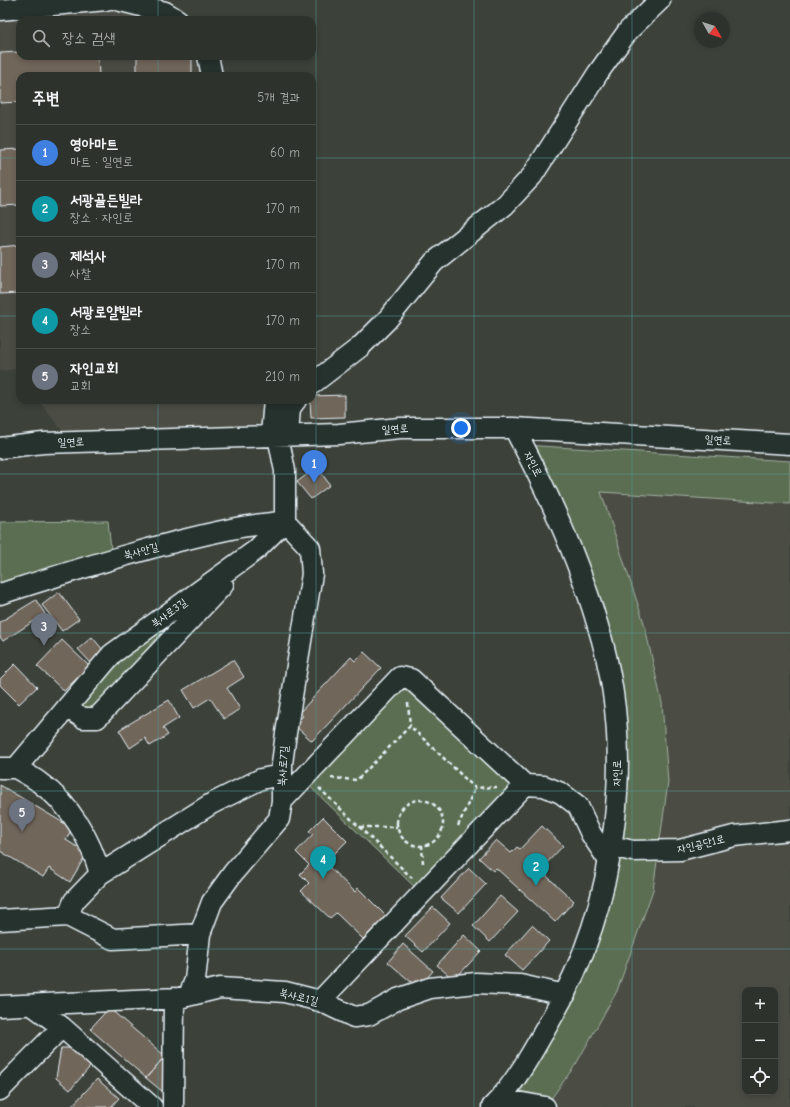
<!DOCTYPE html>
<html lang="ko">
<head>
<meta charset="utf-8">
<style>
  body { margin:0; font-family:"Comic Neue","Poor Story",sans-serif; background:#393e38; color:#f1f3f6 }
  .controls { position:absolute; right:12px; bottom:12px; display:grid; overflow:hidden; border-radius:8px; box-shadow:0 2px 6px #0003 }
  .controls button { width:36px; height:36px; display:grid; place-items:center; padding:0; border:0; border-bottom:1px solid #484d48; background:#2d322c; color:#f1f3f6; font:20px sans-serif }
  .compass { position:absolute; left:694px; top:12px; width:36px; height:36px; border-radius:50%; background:#2d322c; box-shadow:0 2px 6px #0003; rotate:129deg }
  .you { position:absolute; left:461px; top:428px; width:14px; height:14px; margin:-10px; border:3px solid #fff; border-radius:50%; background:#1a73e8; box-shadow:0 0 0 6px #1a73e833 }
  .badge { display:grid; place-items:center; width:26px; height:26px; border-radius:50%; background:#ffd166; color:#fff; font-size:13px; font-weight:700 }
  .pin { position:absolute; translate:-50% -33px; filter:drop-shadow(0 1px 2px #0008) }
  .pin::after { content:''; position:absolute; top:21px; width:14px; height:12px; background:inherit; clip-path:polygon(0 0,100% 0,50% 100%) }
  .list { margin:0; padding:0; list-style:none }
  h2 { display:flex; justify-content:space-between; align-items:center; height:52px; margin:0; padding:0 16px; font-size:17px }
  h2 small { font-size:13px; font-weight:400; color:#a7aaa9 }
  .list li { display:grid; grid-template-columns:26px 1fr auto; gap:12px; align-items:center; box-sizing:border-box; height:56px; padding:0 16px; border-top:1px solid #484d48 }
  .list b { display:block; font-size:15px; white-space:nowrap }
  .list p { margin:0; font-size:13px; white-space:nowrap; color:#a7aaa9 }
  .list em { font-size:13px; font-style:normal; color:#a7aaa9 }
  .icon { flex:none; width:22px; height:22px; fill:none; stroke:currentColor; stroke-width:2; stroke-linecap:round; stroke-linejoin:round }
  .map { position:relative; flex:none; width:790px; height:1107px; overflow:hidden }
  .search { position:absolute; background:#2d322c; box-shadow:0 2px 6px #0003; left:16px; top:16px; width:300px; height:44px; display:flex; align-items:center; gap:10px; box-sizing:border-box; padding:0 14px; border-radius:12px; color:#a7aaa9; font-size:15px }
  .panel { position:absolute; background:#2d322c; box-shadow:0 2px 6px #0003; left:16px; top:72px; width:300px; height:332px; border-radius:12px }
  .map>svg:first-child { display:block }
  .built { fill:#4c4d44; fill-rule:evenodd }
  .green { fill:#5b6e51; stroke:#a2b0a4 }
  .building { fill:#71665a; stroke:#e8f1f8 }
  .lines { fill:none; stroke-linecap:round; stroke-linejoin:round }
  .minor-casing { stroke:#e8f1f8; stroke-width:23 }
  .path { stroke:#e8f1f8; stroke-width:2.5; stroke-dasharray:4 3; stroke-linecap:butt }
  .minor { stroke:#26332d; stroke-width:20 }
  .grid { fill:none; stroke:#509b97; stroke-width:1; stroke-opacity:0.55 }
  .labels { text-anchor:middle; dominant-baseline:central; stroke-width:4; stroke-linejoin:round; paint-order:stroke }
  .street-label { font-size:11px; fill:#e8f1f8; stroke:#26332d }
</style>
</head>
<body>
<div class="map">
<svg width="790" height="1107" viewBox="0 0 790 1107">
  <rect width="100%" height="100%" fill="#3c423a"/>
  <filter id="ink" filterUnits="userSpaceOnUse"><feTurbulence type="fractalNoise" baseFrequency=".025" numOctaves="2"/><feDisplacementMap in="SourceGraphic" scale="8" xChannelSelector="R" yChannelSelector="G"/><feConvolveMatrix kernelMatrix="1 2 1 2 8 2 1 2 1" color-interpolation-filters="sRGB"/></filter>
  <g filter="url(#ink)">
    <path class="built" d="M104,0l74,20h-158v36h181l2,20h-183v301l-6,-8 -14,2v-362z
      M38,400h232l1,35 -200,7z
      M600,492l190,12v603h-245l31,-43 41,-73 36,-101 15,-108 -6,-79 -18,-80zM745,990h30v102h-30z"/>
    <path class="green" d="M523,445l267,16v43l-189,-12 43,131 18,80 6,79 -15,108 -36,101 -41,73 -31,43 -45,-8 36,-55 73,-183 1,-186z
      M108,521l4,38 -112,35v-72z
      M256,550l-173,168 -3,-25z
      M400,677l125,108 -103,109 -120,-115z"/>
    <path class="building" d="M20,52v4h78l1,20h-79v26l-20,1v-50z
      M137,56h55v20h-55z
      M20,149v56l-20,1v-56z
      M20,245v48l-20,1v-47z
      M345,395v22l-34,1 -1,-18h2v-4z
      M317,467l13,18 -19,14 -14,-17z
      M59,592l20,27 -17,12 -20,-26z
      M36,600l9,14 -42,27 -3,-4v-15z
      M92,637l12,14 -13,12 -13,-14z
      M62,640l27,26 -25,25 -27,-25z
      M364,652l17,16 -69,73 -18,-16 9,-9 -4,-3 52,-56 4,4z
      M233,660l11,17 -17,11 13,21 -16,10 -14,-21 -16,10 -11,-18z
      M15,664l22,23 -18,17 -19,-19v-6z
      M169,700l10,18 -16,10 5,7 -18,11 -5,-8 -15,10 -11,-18z
      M0,785l72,43 -6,12 21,13 -17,29 -21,-14 -6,9 -43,-26z
      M323,817l24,24 -18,18 4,3 -4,5 26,25 3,-4 28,28 -23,23 -27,-26 -6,5 -29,-27 8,-8 -9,-9 9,-9 -13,-13 17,-18 -4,-3z
      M542,826l21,20 -23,24 34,31 -19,21 -59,-54 -3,3 -14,-13 17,-18 15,13 6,-6 3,2z
      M469,868l17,16 -27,29 -18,-15z
      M500,896l18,16 -28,30 -17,-16z
      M433,907l17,16 -27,29 -18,-16z
      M532,925l17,16 -27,29 -17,-15z
      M464,935l17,16 -27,29 -17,-15z
      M403,944l30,27 -15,17 -30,-26z
      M109,1008l56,48 -19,22 -56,-49z
      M61,1048h19l15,13 -25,29 -14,-12z
      M165,1056l3,36h-5l-17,-14z
      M97,1079l22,19 -8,9h-40z"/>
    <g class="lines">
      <g class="minor-casing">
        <path id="minor" d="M117,0l48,12 13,8
          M0,10l106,-10
          M208,56l4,20
          M312,384l48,-37 27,-27 47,-58 71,-57 27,-29 66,-103 30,-42 32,-31
          M271,435l3,-35
          M288,435l2,-27 6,-8
          M0,448l43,-5 296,-9 61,-6h114l276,16
          M0,594c76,-24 153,-49 231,-65 18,-4 36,-5 54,-8
          M68,708l15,10h14l126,-133
          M0,768h16l96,-114 144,-104 29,-29v-50l-7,-35
          M16,768c8,5 17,9 24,15 30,21 51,57 60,91l-26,27 -6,15 45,23 87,-5
          M525,785l19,1 17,7 17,13 13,28 18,27
          M282,801l118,-124 11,2 114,106 -205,216
          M611,846l22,5 47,-1 54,-14 56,-6
          M100,874l111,-70 50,-25 20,-4
          M0,920l68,-4
          M189,995l6,-15 5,-46 12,-32 21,-29 46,-54 3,-18v-37l4,-31 26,-159 -2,-26 -25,-27
          M32,1005l30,22 90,80
          M0,1006l179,-8 41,-10 65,4 35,9 34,16 15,-2 29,-16 32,-11 46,-5 44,2 45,10
          M0,1090l62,-63
          M500,1099l45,8
          M173,1107l1,-109
          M492,1107c24,-24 42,-58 59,-88 67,-114 86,-269 46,-396 -20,-68 -50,-133 -83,-195"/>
      </g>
      <path class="path" d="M408,703l2,23
        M331,778l26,2 53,-54 65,62 22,-1
        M319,788l93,90
        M397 823a23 23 0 1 1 46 0a23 23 0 1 1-46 0Z
        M458,826l17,-38
        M360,827h37
        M422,845l1,19"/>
      <use href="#minor" class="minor"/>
    </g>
  </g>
  <path class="grid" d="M158,0v20M316,0v1107M474,0v1107M632,0v1107M158,56v20M0,158h20M312,158h478M0,316h20M312,316h478M158,400v707M0,474h790M0,633h790M0,791h790M0,949h790"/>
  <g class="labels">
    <g class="street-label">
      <text transform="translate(395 429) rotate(-4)">일연로</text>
      <text transform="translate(718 440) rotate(3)">일연로</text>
      <text transform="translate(71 442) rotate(-2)">일연로</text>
      <text transform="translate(533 464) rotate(62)">자인로</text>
      <text transform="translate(141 551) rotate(-15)">북사안길</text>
      <text transform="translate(169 613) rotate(-36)">북사로3길</text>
      <text transform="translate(283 766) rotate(-86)">북사로7길</text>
      <text transform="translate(617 773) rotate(-89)">자인로</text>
      <text transform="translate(701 844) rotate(-13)">자인공단1로</text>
      <text transform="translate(299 997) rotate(14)">북사로1길</text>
    </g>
  </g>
</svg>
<div class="controls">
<button>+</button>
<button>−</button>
<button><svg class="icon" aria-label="locate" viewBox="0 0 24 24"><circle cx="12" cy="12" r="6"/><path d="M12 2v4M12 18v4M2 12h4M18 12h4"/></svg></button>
</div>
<svg class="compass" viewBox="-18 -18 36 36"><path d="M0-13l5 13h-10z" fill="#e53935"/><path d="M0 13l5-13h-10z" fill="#a7aaa9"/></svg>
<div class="you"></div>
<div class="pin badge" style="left:314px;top:483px;background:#3f7fe0">1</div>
<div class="pin badge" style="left:536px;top:886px;background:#0f9aa8">2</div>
<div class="pin badge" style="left:44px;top:646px;background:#6b7280">3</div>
<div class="pin badge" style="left:323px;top:879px;background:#0f9aa8">4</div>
<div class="pin badge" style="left:22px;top:832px;background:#6b7280">5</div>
<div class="search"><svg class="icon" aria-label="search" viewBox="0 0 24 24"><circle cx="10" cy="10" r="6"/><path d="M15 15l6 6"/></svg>장소 검색</div>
<section class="panel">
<h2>주변<small>5개 결과</small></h2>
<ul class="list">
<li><span class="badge" style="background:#3f7fe0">1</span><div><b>영아마트</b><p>마트 · 일연로</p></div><em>60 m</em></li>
<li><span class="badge" style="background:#0f9aa8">2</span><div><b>서광골든빌라</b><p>장소 · 자인로</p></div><em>170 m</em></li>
<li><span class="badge" style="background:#6b7280">3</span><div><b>제석사</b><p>사찰</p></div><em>170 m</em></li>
<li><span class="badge" style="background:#0f9aa8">4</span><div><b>서광로얄빌라</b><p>장소</p></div><em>170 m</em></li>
<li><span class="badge" style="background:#6b7280">5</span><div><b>자인교회</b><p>교회</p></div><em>210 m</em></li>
</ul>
</section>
</div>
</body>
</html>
